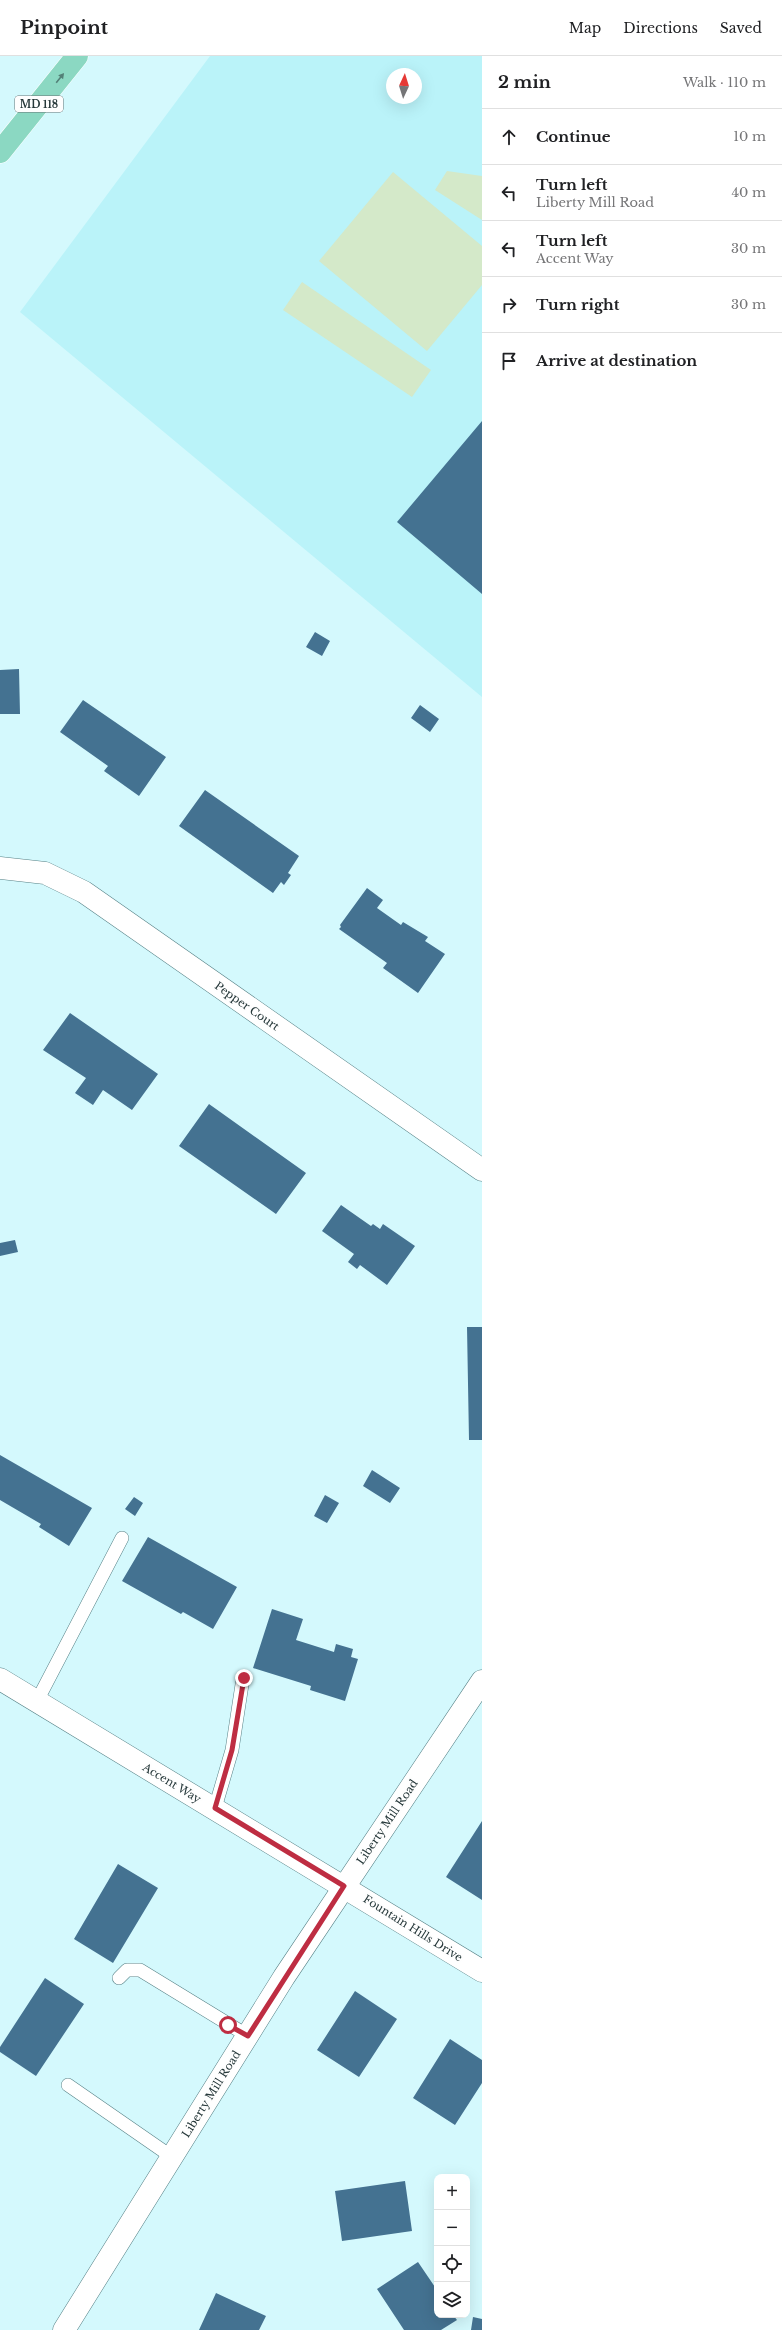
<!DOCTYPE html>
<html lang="en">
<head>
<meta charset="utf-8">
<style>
  body { margin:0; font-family:"Libre Baskerville",serif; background:#f2f2f2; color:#202124 }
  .controls { position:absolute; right:12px; bottom:12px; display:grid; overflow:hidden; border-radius:8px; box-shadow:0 4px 16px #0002 }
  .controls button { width:36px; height:36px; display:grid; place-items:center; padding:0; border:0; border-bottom:1px solid #e0e0e0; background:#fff; color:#202124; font:20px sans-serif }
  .compass { position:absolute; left:386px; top:12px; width:36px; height:36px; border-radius:50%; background:#fff; box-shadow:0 4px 16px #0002; rotate:4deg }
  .stop { position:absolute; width:12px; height:12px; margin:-9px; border:3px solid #be2d42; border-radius:50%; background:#fff }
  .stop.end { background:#be2d42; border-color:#fff; box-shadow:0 1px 4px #0008 }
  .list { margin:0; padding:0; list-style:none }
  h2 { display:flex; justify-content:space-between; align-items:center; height:52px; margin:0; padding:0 16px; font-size:17px }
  h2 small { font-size:13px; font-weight:400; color:#757577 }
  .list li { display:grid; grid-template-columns:26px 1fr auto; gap:12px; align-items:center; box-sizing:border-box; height:56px; padding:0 16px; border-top:1px solid #e0e0e0 }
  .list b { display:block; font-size:15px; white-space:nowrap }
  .list p { margin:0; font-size:13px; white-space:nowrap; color:#757577 }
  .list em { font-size:13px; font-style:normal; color:#757577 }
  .icon { flex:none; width:22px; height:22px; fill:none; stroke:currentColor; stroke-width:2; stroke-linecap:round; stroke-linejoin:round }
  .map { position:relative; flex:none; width:482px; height:2274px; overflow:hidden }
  header { display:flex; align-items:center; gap:24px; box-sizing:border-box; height:56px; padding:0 20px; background:#fff; border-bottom:1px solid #e0e0e0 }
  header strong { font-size:19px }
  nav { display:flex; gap:22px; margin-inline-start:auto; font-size:14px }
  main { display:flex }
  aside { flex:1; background:#fff }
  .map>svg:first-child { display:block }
  .built { fill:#baf3f9; fill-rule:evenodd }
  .green { fill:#d4e9c9 }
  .building { fill:#447291 }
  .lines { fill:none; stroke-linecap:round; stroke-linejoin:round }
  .lane-casing { stroke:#568186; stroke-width:14 }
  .street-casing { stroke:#568186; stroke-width:23 }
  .secondary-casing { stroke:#568186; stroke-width:23 }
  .primary-casing { stroke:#fff; stroke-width:23 }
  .lane { stroke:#fff; stroke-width:13 }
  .street { stroke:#fff; stroke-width:22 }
  .secondary { stroke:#fff; stroke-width:22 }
  .primary { stroke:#8bd8c2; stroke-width:22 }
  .oneway { fill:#538077 }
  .route { stroke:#be2d42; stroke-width:5 }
  .labels { text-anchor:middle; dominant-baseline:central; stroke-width:4; stroke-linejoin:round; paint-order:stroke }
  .shield { fill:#fefefe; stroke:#677375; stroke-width:1 }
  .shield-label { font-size:10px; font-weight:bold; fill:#26383a }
  .street-label { font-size:11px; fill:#26383a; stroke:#fefefe }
</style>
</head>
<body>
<header>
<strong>Pinpoint</strong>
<nav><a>Map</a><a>Directions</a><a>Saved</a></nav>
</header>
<main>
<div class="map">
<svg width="482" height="2274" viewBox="0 0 482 2274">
  <rect width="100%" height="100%" fill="#d4f9fd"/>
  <path class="built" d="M210,0h272v641l-462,-385zM392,18h24v24h-24z"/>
  <path class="green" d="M447,115l35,5v44l-47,-30z
    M393,116l89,74v39l-55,66 -108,-90z
    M302,226l129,88 -19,27 -129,-87z"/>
  <path class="building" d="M482,365v173l-85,-72z
    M315,576l15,9 -8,15 -16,-9z
    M19,613l1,45h-20v-44z
    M83,644l83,57 -27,39 -35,-25 4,-5 -48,-34z
    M420,649l19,14 -9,13 -19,-14z
    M205,734l94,66 -11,17 3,2 -7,10 -3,-3 -8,11 -94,-67z
    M367,832l16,12 -6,8 24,17 2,-3 25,15 -3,4 20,13 -27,39 -35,-25 4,-5 -48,-34 2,-2 -1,-2z
    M70,957l88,61 -26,36 -29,-20 -10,15 -18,-12 11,-15 -43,-28z
    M209,1048l97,69 -30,41 -97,-68z
    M341,1149l30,21 2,-2 7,5 3,-5 32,22 -28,39 -27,-20 -3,4 -9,-7 6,-8 -32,-23z
    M15,1184l3,12 -18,4v-13z
    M467,1271h15v113h-13z
    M0,1399l92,53 -23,38 -30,-19 2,-3 -41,-24z
    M372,1414l28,18 -10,15 -27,-17z
    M325,1439l14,8 -12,20 -13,-7z
    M134,1441l9,6 -8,13 -10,-7z
    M148,1481l89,50 -24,42 -30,-17 -2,2 -59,-33z
    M272,1553l31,10 -7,21 38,12 2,-8 17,5 -2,8 7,2 -13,42 -35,-11 1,-4 -58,-18z
    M482,1765v79l-36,-23z
    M118,1808l40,24 -45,75 -39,-24z
    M45,1922l39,26 -48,72 -36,-24v-5z
    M355,1935l42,28 -38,58 -42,-27z
    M450,1983l32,21v23l-27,42 -42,-27z
    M405,2125l7,50 -70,10 -7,-50z
    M418,2206l19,28v25h16l4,5 -16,10h-37l-27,-41z
    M216,2237l50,23 -7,14h-60z
    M473,2261l9,2v11h-11z"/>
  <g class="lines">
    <g class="lane-casing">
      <path id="lane" d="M37,1645l85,-163
        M215,1752l17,-58 11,-72
        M119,1922l8,-8h13l108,66
        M68,2029l104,72"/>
    </g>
    <g class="street-casing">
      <path id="street" d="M0,812l45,5 39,19 398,278
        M0,1623l482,292"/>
    </g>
    <g class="secondary-casing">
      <path id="secondary" d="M64,2274l220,-353 198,-296"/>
    </g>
    <g class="primary-casing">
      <path id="primary" d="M0,96l77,-96"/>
    </g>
    <use href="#lane" class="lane"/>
    <use href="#street" class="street"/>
    <use href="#secondary" class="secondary"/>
    <use href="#primary" class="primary"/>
  </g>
  <defs><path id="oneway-solid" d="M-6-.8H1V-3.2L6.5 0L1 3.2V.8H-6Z"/></defs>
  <use class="oneway" href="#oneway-solid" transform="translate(60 22) rotate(-51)"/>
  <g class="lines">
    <path class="route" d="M228,1969l20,11 96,-150 -129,-78 17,-58 12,-72"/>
  </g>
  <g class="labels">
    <rect class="shield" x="15" y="40" width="48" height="16" rx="3"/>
    <g class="shield-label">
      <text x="39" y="48">MD 118</text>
    </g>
    <g class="street-label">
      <text transform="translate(247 950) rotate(35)">Pepper Court</text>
      <text transform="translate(172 1727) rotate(31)">Accent Way</text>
      <text transform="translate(387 1766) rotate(-56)">Liberty Mill Road</text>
      <text transform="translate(413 1872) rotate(32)">Fountain Hills Drive</text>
      <text transform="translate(211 2038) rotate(-58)">Liberty Mill Road</text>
    </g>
  </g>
</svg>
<div class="controls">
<button>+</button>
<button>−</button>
<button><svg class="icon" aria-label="locate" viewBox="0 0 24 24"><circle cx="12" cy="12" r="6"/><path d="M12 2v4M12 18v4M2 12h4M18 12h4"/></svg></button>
<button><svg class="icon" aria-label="layers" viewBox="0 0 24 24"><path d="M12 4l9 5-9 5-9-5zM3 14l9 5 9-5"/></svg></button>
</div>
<svg class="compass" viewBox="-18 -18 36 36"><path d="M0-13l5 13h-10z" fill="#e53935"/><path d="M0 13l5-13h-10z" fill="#757577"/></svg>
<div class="stop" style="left:228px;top:1969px"></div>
<div class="stop end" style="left:244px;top:1622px"></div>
</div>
<aside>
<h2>2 min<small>Walk · 110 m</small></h2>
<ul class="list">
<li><svg class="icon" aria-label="ahead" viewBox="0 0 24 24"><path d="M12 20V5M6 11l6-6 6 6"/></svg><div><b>Continue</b></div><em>10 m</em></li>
<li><svg class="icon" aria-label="left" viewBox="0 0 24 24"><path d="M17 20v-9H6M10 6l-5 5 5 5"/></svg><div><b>Turn left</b><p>Liberty Mill Road</p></div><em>40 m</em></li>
<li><svg class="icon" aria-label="left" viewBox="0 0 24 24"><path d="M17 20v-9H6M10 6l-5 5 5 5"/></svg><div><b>Turn left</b><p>Accent Way</p></div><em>30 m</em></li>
<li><svg class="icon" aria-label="right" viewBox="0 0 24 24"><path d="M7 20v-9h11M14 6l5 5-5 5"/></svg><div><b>Turn right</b></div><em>30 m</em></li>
<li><svg class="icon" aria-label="arrive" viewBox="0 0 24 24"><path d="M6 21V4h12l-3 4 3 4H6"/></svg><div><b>Arrive at destination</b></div></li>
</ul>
</aside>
</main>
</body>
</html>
